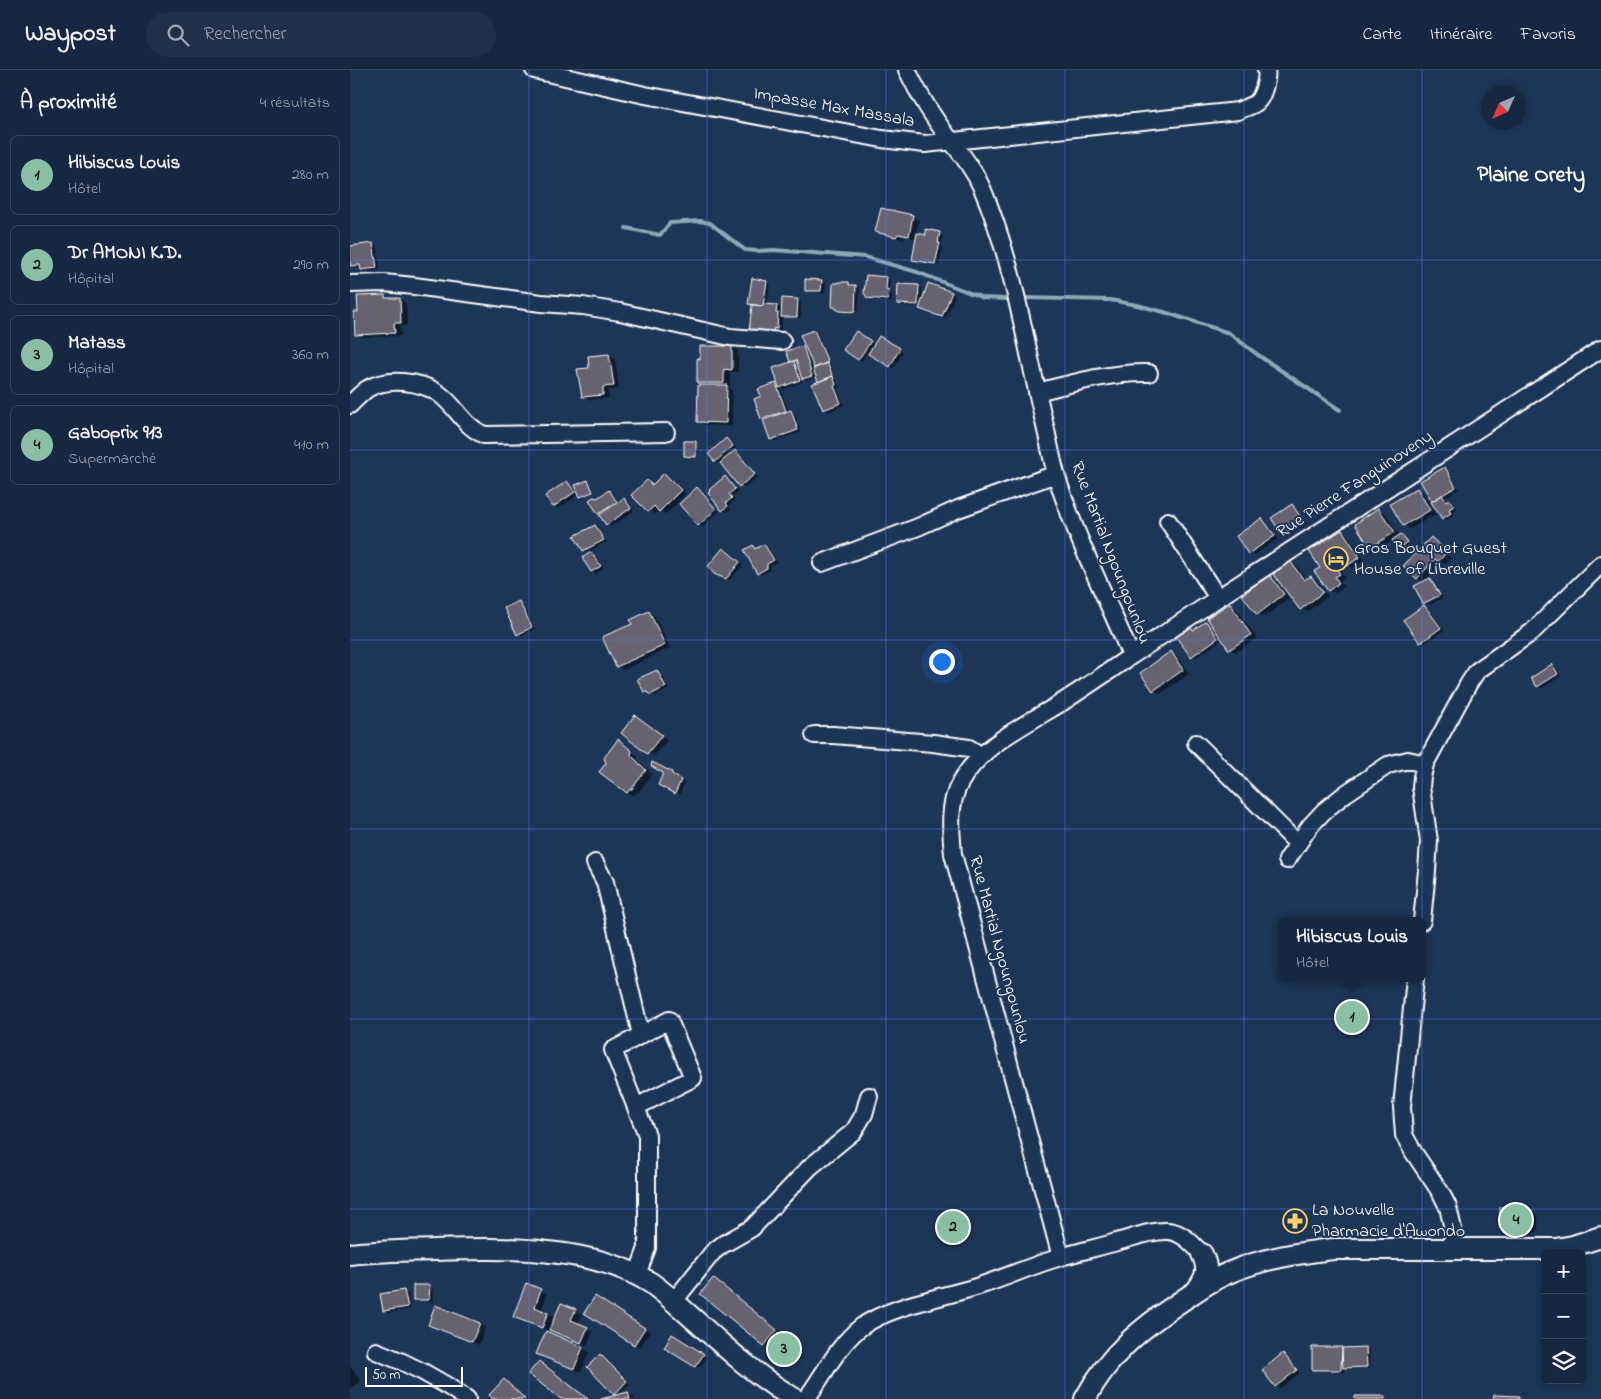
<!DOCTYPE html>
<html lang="fr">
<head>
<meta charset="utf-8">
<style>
  body { margin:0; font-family:"Indie Flower",sans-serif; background:#1f3048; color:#f1f3f6 }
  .controls { position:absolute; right:15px; bottom:15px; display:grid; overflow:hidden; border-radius:8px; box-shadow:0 2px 8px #0003 }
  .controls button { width:45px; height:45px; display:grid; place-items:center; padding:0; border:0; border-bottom:1px solid #35445a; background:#162841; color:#f1f3f6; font:25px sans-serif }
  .compass { position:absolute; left:1131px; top:15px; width:45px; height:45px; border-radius:50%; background:#162841; box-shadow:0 2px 8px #0003; rotate:225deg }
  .scale { position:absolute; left:15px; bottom:12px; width:98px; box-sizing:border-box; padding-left:5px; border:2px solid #fff; border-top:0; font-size:14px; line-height:18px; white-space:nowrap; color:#fff; -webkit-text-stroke:4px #1d3557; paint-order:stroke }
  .you { position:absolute; left:591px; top:591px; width:18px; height:18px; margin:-12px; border:4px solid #fff; border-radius:50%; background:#1a73e8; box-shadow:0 0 0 8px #1a73e833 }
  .badge { display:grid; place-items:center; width:32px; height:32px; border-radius:50%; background:#8abfa5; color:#111; font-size:16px; font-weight:700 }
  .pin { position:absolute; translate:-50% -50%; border:2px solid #fff; box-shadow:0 1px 5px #0006 }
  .popup { position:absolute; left:928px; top:847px; width:148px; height:65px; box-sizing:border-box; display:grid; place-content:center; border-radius:8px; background:#162841; filter:drop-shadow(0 1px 4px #0005); font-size:16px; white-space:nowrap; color:#9ea6b1 }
  .popup b { font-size:19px; color:#f1f3f6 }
  .popup::after { content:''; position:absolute; left:50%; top:100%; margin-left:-10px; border:10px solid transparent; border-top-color:#162841 }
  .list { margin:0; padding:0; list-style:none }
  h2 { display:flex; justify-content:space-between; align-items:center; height:65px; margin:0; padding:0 20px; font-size:21px }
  h2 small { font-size:16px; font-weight:400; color:#9ea6b1 }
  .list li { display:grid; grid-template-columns:32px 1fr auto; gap:15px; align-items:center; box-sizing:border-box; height:80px; margin:0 10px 10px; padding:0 10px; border:1px solid #35445a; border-radius:8px }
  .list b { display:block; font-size:19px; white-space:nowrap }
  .list p { margin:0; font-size:16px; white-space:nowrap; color:#9ea6b1 }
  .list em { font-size:16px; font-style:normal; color:#9ea6b1 }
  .icon { flex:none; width:28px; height:28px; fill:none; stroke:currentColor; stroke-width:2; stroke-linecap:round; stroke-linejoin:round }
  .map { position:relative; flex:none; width:1251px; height:1329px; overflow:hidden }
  header { display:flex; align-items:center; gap:30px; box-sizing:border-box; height:70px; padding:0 25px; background:#162841; border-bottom:1px solid #35445a }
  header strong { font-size:24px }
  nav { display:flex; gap:28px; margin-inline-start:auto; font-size:18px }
  .search { width:350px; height:45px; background:#1f3048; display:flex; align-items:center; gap:12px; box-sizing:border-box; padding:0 18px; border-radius:28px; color:#9ea6b1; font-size:19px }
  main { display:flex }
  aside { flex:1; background:#162841 }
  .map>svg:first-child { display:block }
  .shadow { fill:#0007; fill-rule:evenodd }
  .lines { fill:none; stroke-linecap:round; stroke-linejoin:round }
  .stream { stroke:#8fa9b9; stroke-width:4 }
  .building { fill:#666271; stroke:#fff }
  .minor-casing { stroke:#fff; stroke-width:20 }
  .major-casing { stroke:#fff; stroke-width:24 }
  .minor { stroke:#1d3557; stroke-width:16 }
  .major { stroke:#1d3557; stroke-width:20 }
  .grid { fill:none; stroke:#567ae2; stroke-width:1; stroke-opacity:0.55 }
  .labels { text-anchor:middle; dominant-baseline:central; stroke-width:4; stroke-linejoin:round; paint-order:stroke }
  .street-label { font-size:18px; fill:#fff; stroke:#1d3557 }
  .poi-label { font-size:18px; fill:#fff; stroke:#1d3557; text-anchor:start }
  .district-label { font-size:22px; font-weight:bold; fill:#fff; stroke:#1d3557 }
</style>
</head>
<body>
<header>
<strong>Waypost</strong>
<div class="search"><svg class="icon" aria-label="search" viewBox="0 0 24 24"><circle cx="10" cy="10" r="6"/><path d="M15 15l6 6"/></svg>Rechercher</div>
<nav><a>Carte</a><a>Itinéraire</a><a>Favoris</a></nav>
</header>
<main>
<aside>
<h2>À proximité<small>4 résultats</small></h2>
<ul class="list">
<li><span class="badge">1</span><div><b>Hibiscus Louis</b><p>Hôtel</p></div><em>280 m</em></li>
<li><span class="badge">2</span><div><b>Dr AMONI K.D.</b><p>Hôpital</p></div><em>290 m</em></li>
<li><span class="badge">3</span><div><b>Matass</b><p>Hôpital</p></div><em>360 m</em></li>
<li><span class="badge">4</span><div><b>Gaboprix 913</b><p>Supermarché</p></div><em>410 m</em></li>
</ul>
</aside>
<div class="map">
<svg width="1251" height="1329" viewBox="0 0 1251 1329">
  <rect width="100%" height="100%" fill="#1d3557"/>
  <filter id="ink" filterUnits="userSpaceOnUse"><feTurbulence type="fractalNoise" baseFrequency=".02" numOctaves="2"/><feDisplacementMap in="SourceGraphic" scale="10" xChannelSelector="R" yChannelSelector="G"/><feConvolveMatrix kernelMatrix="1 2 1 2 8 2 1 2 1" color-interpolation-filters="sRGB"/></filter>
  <g filter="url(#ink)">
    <path class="shadow" d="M562,146l7,4 -3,15 11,2 12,-4 4,3 -2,10 2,1 -4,18 -22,-3 -4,-2 4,-21 -12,-3 -2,3 -20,-4 -7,-4z
      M23,175l4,2 3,23 -14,2 -4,-2v-4l-12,1v-19z
      M536,208l4,2 -1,12 3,2v8l-20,-2 -4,-3z
      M472,211l4,2 -1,10 -15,-1 -4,-2z
      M417,212l3,2 -3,21 10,1 6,4 15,-10 3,2v16h-15l-4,-2 -1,14h-3l-1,6 -23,-3 -1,-27 -4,-3z
      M499,214l11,4 -2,25 -17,-2z
      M569,216l3,2v16l29,-11 4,2 -9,23 -22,-8 -3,-3 -19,-1 -4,-3z
      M35,226l5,3h10l6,4 1,23h-7l1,10 -39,1 -6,-3 3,-21z
      M464,261l3,2 22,54 -2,1 7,17 -16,7 -4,-3 -4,-26 -5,-12 -2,1 2,5 -8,3 -5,-3 1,5 -19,7 -4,-2 9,26 2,-1 4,2 6,18 -26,9 -4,-2 -7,-20 -2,-1v-21l14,-13 4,2 11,-23 -3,-11 15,-5 5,3zM461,286l5,13 -3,1 -4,-13z
      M506,263l19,12 4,-7 24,14 -9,16 -24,-14 3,-6 -2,-1 -9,14 -17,-11z
      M352,277h30l6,4v21h-8v14h-5l7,4v36l-27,-1 -6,-3 6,-36 -7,-4 4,-22z
      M259,286l6,3 4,30 -11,1 1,8 -20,2 -6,-4z
      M377,370l9,8 -3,3 6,3 19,23 -14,11 -4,-2 -20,-24 -1,1 -4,-2z
      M346,372l1,1v14l-12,-1z
      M1094,398l4,2 11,19 -14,8 2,4 2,-1 4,2 4,7 -5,2 2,4 -8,5 -3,-2 -21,-36z
      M314,404l6,4 16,16 -20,20 -7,-4 -4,4 -6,-3 -2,-30 7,4z
      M375,408l3,2 10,12 -6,4 3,4 -6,6 2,3 -4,3 -4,-2z
      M238,411l6,12 -11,4 -2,-1z
      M217,412l4,3 7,10 -20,14 -4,-3 -7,-10z
      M347,418l4,3 18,20 -16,16 -4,-2z
      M1067,420l6,3 13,21 -26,15 -6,-4 -12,-20z
      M259,421l4,3 6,9 5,-4 4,3 6,9 -23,16 -4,-3 -17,-23 7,-1z
      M942,435l4,3 11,16 -20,13 -4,-2 -11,-17z
      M1028,439l7,4 15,23h3l5,8 -8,5 -7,-9 -15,10 -7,-3z
      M913,450l3,2 12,17 -25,17 -4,-3 -11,-17z
      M245,456l4,2 8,14 -20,10 -3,-2z
      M992,461l6,4 17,26 -11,8 -6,-4 -8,5 5,7 -5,4 4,6 -9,6 -6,-3 -7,-22z
      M1081,468l6,4 12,11 -2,2 4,3 -6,6 -3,-2 -18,20 -6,-4z
      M403,476l4,2 7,-2 4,2 9,14 -7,4v4l-9,5 -3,-2z
      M377,482l16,13 -13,15 -10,-4z
      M241,483l4,2 9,13 -8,6 -4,-3z
      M940,493l7,3 10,14 4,-3 6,4 7,9 -23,17z
      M919,506l6,3 15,19 -26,19 -6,-3z
      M1080,509l4,3 9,16 -15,7 -4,-2z
      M975,522l3,4 -21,16 -5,-3z
      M169,533l4,2 12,24 -14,7 -3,-2z
      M880,534l6,4 21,30 -21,14 -7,-3z
      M1074,537l4,2 16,21 -20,14 -4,-2z
      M299,543l6,3 15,32 -47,22 -6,-4 17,-42z
      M856,553l4,2 11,15 -25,18 -4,-2 -1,-28 4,3z
      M821,583l6,3 12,18 -29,20 -6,-4z
      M1202,596l4,2 5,8 -19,12 -4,-2z
      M307,601l4,3 8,15 -14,7 -10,-5z
      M292,650l25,20 -13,16 -6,-3z
      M274,675l14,11 -1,3 15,15 -14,19 -1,-1 -3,4 -7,-4z
      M321,703l4,2v2l9,6 -4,12 -20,-11z
      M1158,1138l6,4 18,1 6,3v16h-30l-6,-4z
      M369,1213l63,51 -1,2 19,13 -11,15 -4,-2 -6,-20 -2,-1 -6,8 -6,-4z
      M177,1215l20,9 -6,17 14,7 6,-14 21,10 -5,10 16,8 -6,14 -38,-18 -1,3 -27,-11z
      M79,1216l4,3v13l-15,-1 -4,-2z
      M54,1221l4,3 3,15 -23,4 -4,-3z
      M251,1231l49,31 -10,15 -6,-3z
      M79,1254h50l6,3 -6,18z
      M196,1263l43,19 -8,20 -37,-15z
      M322,1266l35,21 -8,11 -34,-21z
      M963,1278h52l4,2 1,18 -22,1 -3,-2v5l-28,-1 -4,-2z
      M934,1284l3,3 13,16 -20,15 -4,-2 -12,-16z
      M250,1286l30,28 -11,11 9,-2 6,4 1,2h-30l13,-3 -3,-2z
      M0,1296l11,15 -11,7z"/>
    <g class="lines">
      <path class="stream" d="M276,158l34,7 10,-12 30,-2 10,2 35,27 11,1 18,-1 91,7 52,15 66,26 24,1
        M675,228l85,2 27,5 27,7 65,21 29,22 82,55"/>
    </g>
    <path class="building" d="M531,138l32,7 -4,21 -11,-2 -2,3 -21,-5z
      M575,159l15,3 -2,11h2l-5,21 -23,-4 5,-27 9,2z
      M23,173l4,25 -16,2 -1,-5 -10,1v-20z
      M516,205l21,2 -1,13 3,1 -1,9 -21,-2 -3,-5z
      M402,208l15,3 -4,25 -15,-2z
      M455,209l17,1 -1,11h-16z
      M488,212h11v3h7l-1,27 -15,-1 -4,-2 -1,-2h-3l1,-24h5z
      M578,213l24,9 -10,25 -23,-8z
      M548,214l21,1 -1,20 -21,-1z
      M35,225v3h15l1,25h-7l1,10 -40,2 -1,-23h4l-1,-16z
      M432,228l16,1 -1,18h-16z
      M414,234l13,1 -1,8h2l-1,16 -3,-1 -1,6 -24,-2 3,-27 11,1z
      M464,260l14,32 -14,6 -14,-33z
      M506,261l15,10 -13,19 -15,-10z
      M529,266l21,12 -10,19 -22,-13z
      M350,276h32v24l-8,-1v14h-27v-25l3,1z
      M453,276l9,30 -10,3 -6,-19 -6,2 -4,-11z
      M259,284l5,32 -11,1v8l-21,2 -5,-28 12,-1 -1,-12z
      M444,291l6,19 -21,8 -6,-20z
      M477,293l6,13 -15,6 -5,-13z
      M483,306l3,9 -2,1 7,17 -18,7 -11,-26z
      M426,313l10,28 -25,8 -7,-20 7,-3 -3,-7z
      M348,315h29l-1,38 -29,-1z
      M441,340l7,20 -28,10 -7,-20z
      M376,368l7,8 -18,16 -7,-8z
      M334,371h12v16l-12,-1z
      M385,380l20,24 -16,13 -19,-24z
      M1095,397l11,20 -24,14 -12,-20z
      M314,403l17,17 -22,22 -5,-6 -6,6 -17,-17 16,-15 5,5z
      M375,406l10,13 -6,5 3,4 -6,5 2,3 -6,5 -14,-18 2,-2 -1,-1z
      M238,410l5,12 -13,5 -5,-12z
      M217,411l8,11 -22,15 -8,-11z
      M347,417l19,22 -18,17 -19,-22z
      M1067,418l13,22 -27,16 -13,-22z
      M259,420l8,12 -19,12 -9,-14 4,-3 4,1z
      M1092,425l4,6 3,-2 5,7 -5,3 2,4 -9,6 -11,-17z
      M274,428l7,10 -25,17 -7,-10z
      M942,434l12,18 -22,13 -11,-17z
      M1028,438l17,24 -25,16 -15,-24z
      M912,448l13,18 -27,18 -12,-18z
      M245,455l9,15 -21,11 -9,-15z
      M992,460l18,27 -13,9 -4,-5 -8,5 5,8 -5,3 4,6 -11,8 -14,-20 6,-3 -11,-17z
      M1051,464l6,8 -9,7 -6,-9z
      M1081,467l13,12 -2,2 3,3 -7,8 -3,-3 -18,20 -14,-13z
      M414,474l10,16 -7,4v4l-10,6 -13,-24 9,-5 2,4z
      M373,478l17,14 -14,17 -12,-5 -6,-8z
      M241,482l10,14 -10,6 -9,-14z
      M940,491l14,19 7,-4 12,16 -23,18 -27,-36z
      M919,504l15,20 -27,21 -15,-20z
      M1080,508l10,17 -17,9 -9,-18z
      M169,531l13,26 -15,8 -13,-27z
      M880,533l21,32 -22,15 -22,-32z
      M1074,535l17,23 -21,15 -17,-23z
      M299,541l16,34 -49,22 -14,-30 30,-13 -2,-4z
      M856,551l12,17 -27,19 -15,-20 15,-10 2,3z
      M821,581l12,19 -30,21 -13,-18z
      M1202,594l6,10 -21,13 -6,-9z
      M307,600l9,17 -16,8 -3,-3h-3l-7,-13z
      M285,645l27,20 -15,19 -26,-21z
      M268,669l14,12 -1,4 15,15 -15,20 -1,-1 -3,4 -28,-21 7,-9 -2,-5z
      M302,692l20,10v2l9,6 -6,14 -17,-9 5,-12 -12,-7z
      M1150,1137h8v4h24v18h-32z
      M363,1208l64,52 -13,16 -64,-52z
      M176,1213l15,6 -6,18 13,6 -6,15 -29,-11z
      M63,1215h17l-1,15h-16z
      M54,1220l4,17 -25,4 -3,-17z
      M245,1226l50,32 -11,17 -50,-32z
      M211,1233l15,6 -5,11 17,7 -7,16 -32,-13z
      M85,1235l45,18 -8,19 -44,-17z
      M196,1261l37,16 -9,22 -38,-15z
      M322,1264l32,20 -9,13 -31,-19z
      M433,1265l14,11 -12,17 -15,-11z
      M962,1277h30l-1,23h-29z
      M1016,1277l1,20 -24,1 -1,-20z
      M933,1283l14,17 -22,17 -13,-17z
      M250,1284l27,27 -13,14 -27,-28z
      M189,1291l49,38h-27l-33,-25z
      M154,1309l21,20h-32l-4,-4z
      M278,1322l2,7h-29z
      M1144,1325l25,1v3h-26z
      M1005,1326h30v3h-30z"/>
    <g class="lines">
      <g class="minor-casing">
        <path id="minor" d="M184,0l111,25 237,44 43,5 313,-33c5,-3 15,-5 19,-9 6,-6 11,-24 9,-32
          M557,0c12,25 27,49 44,71 12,15 23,29 31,47 33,77 44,161 64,242 3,14 6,29 10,44 19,63 50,122 75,182 -23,16 -47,32 -70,47 -36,22 -80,42 -101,80 -12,21 -9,48 -7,71l108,403
          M0,214l34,-1 30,3 127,17 42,3 37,6 110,25 52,4
          M687,322c36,-9 74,-20 112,-19
          M0,335c5,-6 11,-11 17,-16 20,-12 53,-8 71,4 12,8 20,21 30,31 4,4 10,8 16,11l182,-3
          M818,451l50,77
          M472,493l96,-36 40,-18 98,-35
          M781,586l87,-58 383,-249
          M464,665h19l100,8 36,5 11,7
          M846,673l101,100
          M937,790l23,-34 14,-15 21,-17 43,-29 20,-5 17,4
          M245,793l10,19 36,153
          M1072,851l5,-50 2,-30 -8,-54 1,-10 3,-13 44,-81 8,-12 55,-39 69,-68
          M1065,908l-13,129 2,28 10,18 27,40 7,14 5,22v20
          M286,1037l57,-29 -24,-58 -56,30 34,85v113l-10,27
          M324,1231l39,-49 9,-7 30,-17 58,-61 44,-36 10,-17 5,-18
          M26,1281c32,12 63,28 91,48
          M456,1329c18,-24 31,-53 55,-72 28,-21 84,-30 118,-41 28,-9 54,-21 82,-29 20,-6 39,-10 59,-16 15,-4 32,-11 48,-10 14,1 25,13 34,23"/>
      </g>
      <g class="major-casing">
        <path id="major" d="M0,1184c28,-3 55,-3 83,-4 68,-2 159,-5 218,33 17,12 31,26 46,39 31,28 62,56 98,77
          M847,1220c10,-14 12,-21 5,-36
          M735,1329c24,-45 56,-71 98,-99 16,-11 32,-22 50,-29 32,-13 66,-18 100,-22h222l18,-3 28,-9"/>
      </g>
      <use href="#minor" class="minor"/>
      <use href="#major" class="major"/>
    </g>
  </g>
  <path class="grid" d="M179,0v1329M357,0v1329M536,0v1329M715,0v1329M894,0v1329M1072,0v1329M0,190h1251M0,380h1251M0,570h1251M0,759h1251M0,949h1251M0,1139h1251"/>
  <defs>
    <g id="hotel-ring" transform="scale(1.25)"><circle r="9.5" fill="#1d3557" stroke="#ffd166" stroke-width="1.5"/><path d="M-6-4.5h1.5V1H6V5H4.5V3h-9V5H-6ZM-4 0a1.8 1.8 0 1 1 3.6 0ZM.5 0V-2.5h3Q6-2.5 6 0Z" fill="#ffd166"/></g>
    <g id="pharmacy-ring" transform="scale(1.25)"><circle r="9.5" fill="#1d3557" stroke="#ffd166" stroke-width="1.5"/><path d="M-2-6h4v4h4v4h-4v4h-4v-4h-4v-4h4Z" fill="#ffd166"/></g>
  </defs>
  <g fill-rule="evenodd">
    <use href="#hotel-ring" x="986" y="489"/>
    <use href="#pharmacy-ring" x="945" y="1151"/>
  </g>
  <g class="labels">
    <g class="street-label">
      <text transform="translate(484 38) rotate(10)">Impasse Max Massala</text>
      <text transform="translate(1005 415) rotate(-33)">Rue Pierre Fanguinoveny</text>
      <text transform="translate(760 483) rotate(69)">Rue Martial Ngoungounlou</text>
      <text transform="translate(649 880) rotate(75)">Rue Martial Ngoungounlou</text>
    </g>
    <g class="poi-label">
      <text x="1004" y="479">Gros Bouquet Guest<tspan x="1004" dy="21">House of Libreville</tspan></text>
      <text x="962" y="1141">La Nouvelle<tspan x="962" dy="21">Pharmacie d'Awondo</tspan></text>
    </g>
    <g class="district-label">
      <text x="1181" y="106">Plaine Orety</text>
    </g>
  </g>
</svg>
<div class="controls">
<button>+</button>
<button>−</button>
<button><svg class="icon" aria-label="layers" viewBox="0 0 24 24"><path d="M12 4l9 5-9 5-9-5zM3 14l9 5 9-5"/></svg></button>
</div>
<svg class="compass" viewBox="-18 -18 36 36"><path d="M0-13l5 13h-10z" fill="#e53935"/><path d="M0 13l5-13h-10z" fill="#9ea6b1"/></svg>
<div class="scale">50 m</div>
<div class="you"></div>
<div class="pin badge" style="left:1002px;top:947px">1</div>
<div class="popup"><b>Hibiscus Louis</b>Hôtel</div>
<div class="pin badge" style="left:603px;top:1157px">2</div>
<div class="pin badge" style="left:434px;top:1279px">3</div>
<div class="pin badge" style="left:1166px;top:1150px">4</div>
</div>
</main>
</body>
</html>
